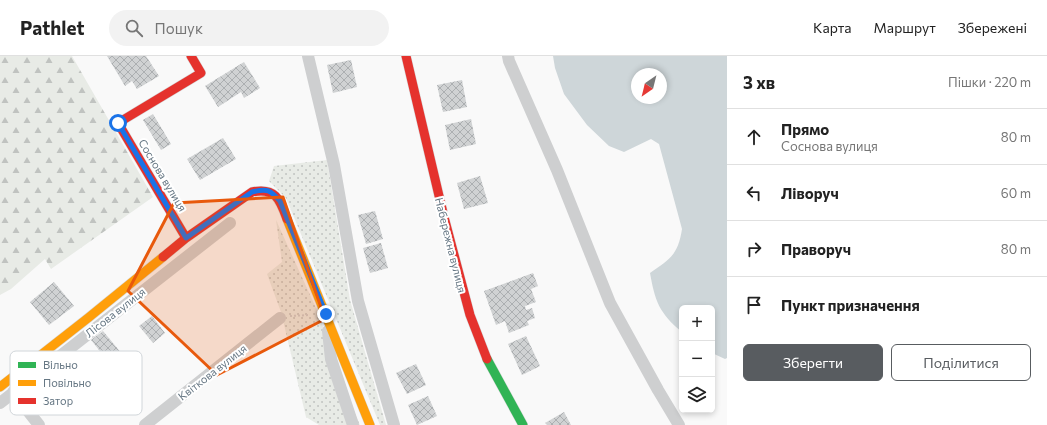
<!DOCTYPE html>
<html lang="uk">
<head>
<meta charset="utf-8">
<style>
  body { margin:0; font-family:Commissioner,sans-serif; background:#f2f2f2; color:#222 }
  .controls { position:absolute; right:12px; bottom:12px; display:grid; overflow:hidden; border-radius:6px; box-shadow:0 2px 6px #0003 }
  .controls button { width:36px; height:36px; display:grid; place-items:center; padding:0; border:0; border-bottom:1px solid #e0e0e0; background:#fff; color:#222; font:20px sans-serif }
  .compass { position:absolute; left:631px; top:12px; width:36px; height:36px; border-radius:50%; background:#fff; box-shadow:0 2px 6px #0003; rotate:215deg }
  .stop { position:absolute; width:12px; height:12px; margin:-9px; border:3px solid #1a73e8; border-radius:50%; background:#fff }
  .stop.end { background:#1a73e8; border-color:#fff; box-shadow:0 1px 4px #0008 }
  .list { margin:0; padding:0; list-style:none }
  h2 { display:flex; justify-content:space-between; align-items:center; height:52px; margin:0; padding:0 16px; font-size:17px }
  h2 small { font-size:13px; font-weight:400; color:#767676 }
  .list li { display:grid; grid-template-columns:26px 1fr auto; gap:12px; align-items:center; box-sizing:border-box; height:56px; padding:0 16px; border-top:1px solid #e0e0e0 }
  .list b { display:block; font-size:15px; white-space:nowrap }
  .list p { margin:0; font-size:13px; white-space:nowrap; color:#767676 }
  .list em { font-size:13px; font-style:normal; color:#767676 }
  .actions { display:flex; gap:8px; padding:12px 16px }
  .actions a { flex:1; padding:9px 0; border:1px solid #585c60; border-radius:6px; text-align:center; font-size:14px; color:#585c60 }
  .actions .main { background:#585c60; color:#fff }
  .icon { flex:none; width:22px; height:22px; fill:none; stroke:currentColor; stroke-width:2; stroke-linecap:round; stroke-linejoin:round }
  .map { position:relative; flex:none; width:727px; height:369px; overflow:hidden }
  header { display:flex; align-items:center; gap:24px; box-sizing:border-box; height:56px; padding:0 20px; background:#fff; border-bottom:1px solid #e0e0e0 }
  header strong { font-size:19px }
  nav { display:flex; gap:22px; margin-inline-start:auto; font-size:14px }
  .search { width:280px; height:36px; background:#f2f2f2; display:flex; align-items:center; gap:10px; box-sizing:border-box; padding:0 14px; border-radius:22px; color:#767676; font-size:15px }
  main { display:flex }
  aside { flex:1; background:#fff }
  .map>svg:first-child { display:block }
  .grass { fill:url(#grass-dots) }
  .forest { fill:url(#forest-firs) }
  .water { fill:#ced6d9; fill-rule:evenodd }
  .building { fill:url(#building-cross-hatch) }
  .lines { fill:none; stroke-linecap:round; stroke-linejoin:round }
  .fast-casing { stroke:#d5d6d7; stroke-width:10 }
  .slow-casing { stroke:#d5d6d7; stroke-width:10 }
  .jam-casing { stroke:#d5d6d7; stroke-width:10 }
  .path { stroke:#cbcccd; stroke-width:2; stroke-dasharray:2 2; stroke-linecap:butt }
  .street { stroke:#cecfd0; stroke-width:12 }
  .fast { stroke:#30b455; stroke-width:9 }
  .slow { stroke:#ff9f0a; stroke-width:9 }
  .jam { stroke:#e5322d; stroke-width:9 }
  .route { stroke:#1a73e8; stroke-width:5 }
  .marked { fill:#e8590c; fill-opacity:0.2; stroke:#e8590c; stroke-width:3; stroke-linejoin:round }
  .labels { text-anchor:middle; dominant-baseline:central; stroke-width:4; stroke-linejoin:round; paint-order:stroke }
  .street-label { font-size:11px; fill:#657683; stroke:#fff }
  .key { fill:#fff; stroke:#d1d6da; stroke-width:1 }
  .key-label { font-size:11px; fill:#657683 }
</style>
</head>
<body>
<header>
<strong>Pathlet</strong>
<div class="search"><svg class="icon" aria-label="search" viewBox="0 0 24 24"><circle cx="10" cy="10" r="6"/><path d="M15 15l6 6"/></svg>Пошук</div>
<nav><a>Карта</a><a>Маршрут</a><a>Збережені</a></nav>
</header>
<main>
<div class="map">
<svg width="727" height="369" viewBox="0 0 727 369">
  <defs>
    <pattern id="grass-dots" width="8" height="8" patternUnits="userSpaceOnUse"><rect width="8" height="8" fill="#e8ebe6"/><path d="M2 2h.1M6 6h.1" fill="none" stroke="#c0c3c0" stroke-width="1.8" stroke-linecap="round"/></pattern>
    <pattern id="forest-firs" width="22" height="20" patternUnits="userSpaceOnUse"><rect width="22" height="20" fill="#e8ebe6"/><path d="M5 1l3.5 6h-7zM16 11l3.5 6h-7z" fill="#c0c3c0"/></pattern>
    <pattern id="building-cross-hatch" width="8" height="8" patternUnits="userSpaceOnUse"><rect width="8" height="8" fill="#d0d2d3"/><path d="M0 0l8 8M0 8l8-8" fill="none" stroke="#acafb1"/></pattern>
  </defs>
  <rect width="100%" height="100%" fill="#f9f9f9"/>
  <path class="grass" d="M327,104l23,140 36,125h-6l-94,-227 -17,-17 5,-15z
    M276,164l40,88 34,94 10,23h-41l-13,-8 -25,-105 -14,-38 15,-12z"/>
  <path class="forest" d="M0,0h72l81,141 -102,72 -6,-10 -34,30 -11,6z"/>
  <path class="water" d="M553,0h174v302l-2,1 -13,-6v-45h-30v24c-23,-19 -27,-31 -32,-59 20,-14 28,-18 32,-44l-23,-85 -8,-5 -27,13 -15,-6 -22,-21 -23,-31 -9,-26zM637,18h24v24h-24z"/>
  <path class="building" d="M107,0h39l13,20 -22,13 -5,-8 -7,5z
    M351,4l6,27 -24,6 -6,-28z
    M244,6l16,26 -16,10 -3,-6 -23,15 -13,-21z
    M462,24l5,27 -24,5 -6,-27z
    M153,58l18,30 -10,6 -18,-30z
    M471,63l5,25 -26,6 -5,-25z
    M223,82l13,21 -36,21 -13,-21z
    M480,120l8,27 -24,6 -7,-26z
    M375,155l8,28 -17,5 -8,-29z
    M381,187l7,25 -18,5 -7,-25z
    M533,217l5,13 -7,3 5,13 -11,4 1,4 6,-2 3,10 -8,3 2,4 -20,8 -4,-12 -9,4 -12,-34z
    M54,226l20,24 -25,19 -19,-23z
    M152,260l13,17 -12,10 -14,-17z
    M103,275l20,24 -12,10 -20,-25z
    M526,280l14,30 -18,9 -14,-31z
    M416,308l10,21 -19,9 -11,-21z
    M428,340l9,20 -20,9 -9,-20z
    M564,356l7,13h-24l-2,-2z"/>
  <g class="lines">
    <g class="fast-casing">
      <path id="fast" d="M487,303l36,66"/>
    </g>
    <g class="slow-casing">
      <path id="slow" d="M287,163l83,206
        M0,331l88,-69 75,-61"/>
    </g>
    <g class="jam-casing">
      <path id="jam" d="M406,0l38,161 26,98 17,44
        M186,182l-68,-115 83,-50 -10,-17
        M163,201l23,-19 66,-46c24,-5 28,8 35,27"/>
    </g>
    <path class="path" d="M290,260l20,-1"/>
    <path class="street" d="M308,0l26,109 24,136 36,124
      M508,0l1,5 48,109 53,133 48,87 21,35
      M328,275l3,28 22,66
      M13,336l26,33
      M0,347l230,-180
      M145,369l135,-107"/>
    <use href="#fast" class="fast"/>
    <use href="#slow" class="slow"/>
    <use href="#jam" class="jam"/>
  </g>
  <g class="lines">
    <path class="route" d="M118,67l68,115 66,-46c16,-4 18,-2 28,9l46,113"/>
  </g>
  <path class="marked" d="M283,141l42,122 -108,56 -89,-84 46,-88z"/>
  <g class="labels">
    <g class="street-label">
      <text transform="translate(163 119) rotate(59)">Соснова вулиця</text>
      <text transform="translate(451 189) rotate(76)">Набережна вулиця</text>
      <text transform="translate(115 256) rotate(-38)">Лісова вулиця</text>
      <text transform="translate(212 316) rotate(-38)">Квіткова вулиця</text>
    </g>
  </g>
  <rect x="10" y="295" width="132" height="64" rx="6" class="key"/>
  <rect x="18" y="306" width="18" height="6" fill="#30b455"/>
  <rect x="18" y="324" width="18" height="6" fill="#ff9f0a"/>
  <rect x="18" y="342" width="18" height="6" fill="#e5322d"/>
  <g class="key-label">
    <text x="43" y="313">Вільно</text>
    <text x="43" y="331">Повільно</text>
    <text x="43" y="349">Затор</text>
  </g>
</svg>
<div class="controls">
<button>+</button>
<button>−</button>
<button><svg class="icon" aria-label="layers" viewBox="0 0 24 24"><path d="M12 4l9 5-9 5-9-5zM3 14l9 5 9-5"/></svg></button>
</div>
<svg class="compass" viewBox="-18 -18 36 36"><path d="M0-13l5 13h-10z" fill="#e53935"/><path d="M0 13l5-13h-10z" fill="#767676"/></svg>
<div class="stop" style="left:118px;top:67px"></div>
<div class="stop end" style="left:326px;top:258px"></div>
</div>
<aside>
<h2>3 хв<small>Пішки · 220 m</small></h2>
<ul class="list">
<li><svg class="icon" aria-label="ahead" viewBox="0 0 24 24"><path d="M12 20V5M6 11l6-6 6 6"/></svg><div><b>Прямо</b><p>Соснова вулиця</p></div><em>80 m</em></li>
<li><svg class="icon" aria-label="left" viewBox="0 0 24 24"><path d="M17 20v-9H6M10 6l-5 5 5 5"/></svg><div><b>Ліворуч</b></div><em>60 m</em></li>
<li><svg class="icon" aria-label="right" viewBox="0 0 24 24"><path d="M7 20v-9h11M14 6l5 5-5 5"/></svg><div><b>Праворуч</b></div><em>80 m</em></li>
<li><svg class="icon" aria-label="arrive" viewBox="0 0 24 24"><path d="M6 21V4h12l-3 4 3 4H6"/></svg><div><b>Пункт призначення</b></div></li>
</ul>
<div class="actions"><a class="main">Зберегти</a><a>Поділитися</a></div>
</aside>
</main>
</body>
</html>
